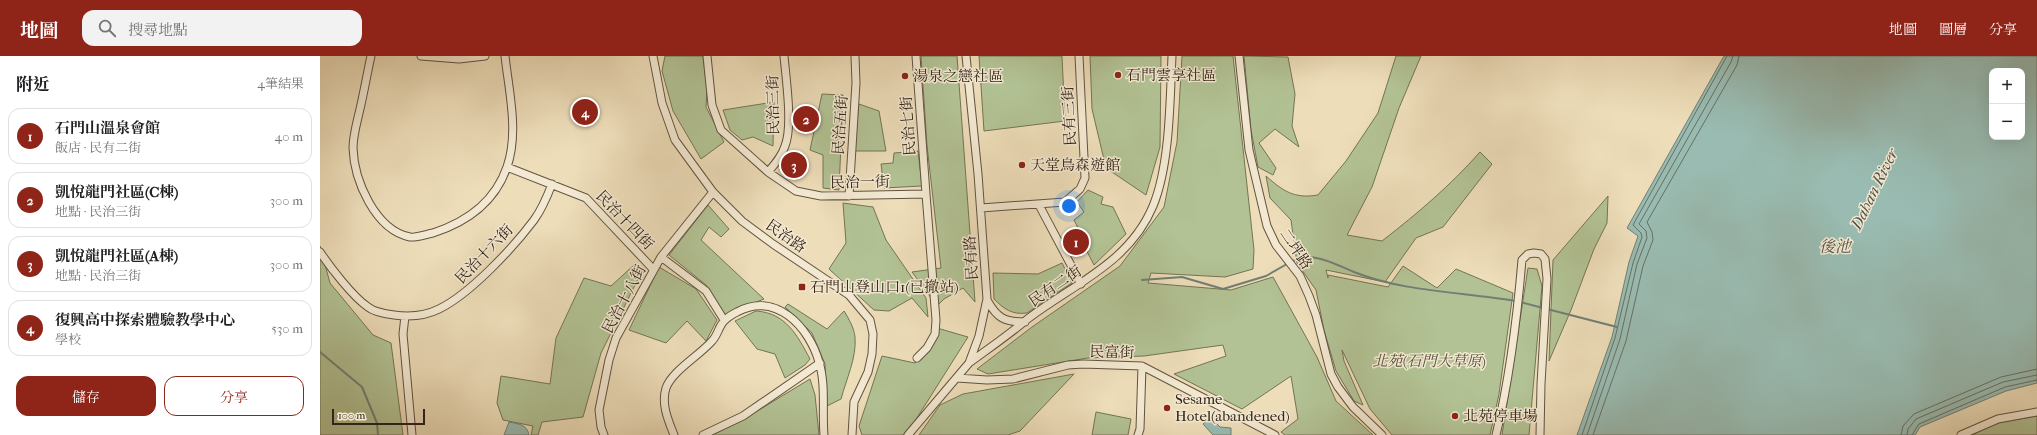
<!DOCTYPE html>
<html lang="zh-TW">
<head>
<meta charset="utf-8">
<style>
  body { margin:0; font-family:"IM FELL French Canon","Noto Serif TC",serif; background:#f2f2f2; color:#202124 }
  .controls { position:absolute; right:12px; top:12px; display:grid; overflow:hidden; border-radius:8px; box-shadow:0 4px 16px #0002 }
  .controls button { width:36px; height:36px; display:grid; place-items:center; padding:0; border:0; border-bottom:1px solid #e0e0e0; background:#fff; color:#202124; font:20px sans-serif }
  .scale { position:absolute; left:12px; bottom:10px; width:93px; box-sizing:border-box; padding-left:4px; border:2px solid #342518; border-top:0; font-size:11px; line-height:14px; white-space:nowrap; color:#342518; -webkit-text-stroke:3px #f3e9d2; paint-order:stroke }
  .you { position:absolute; left:749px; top:150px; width:14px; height:14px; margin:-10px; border:3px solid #fff; border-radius:50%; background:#1a73e8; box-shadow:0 0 0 6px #1a73e833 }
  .badge { display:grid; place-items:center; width:26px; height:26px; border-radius:50%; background:#8f2418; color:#fff; font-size:13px; font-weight:700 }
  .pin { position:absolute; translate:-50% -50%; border:2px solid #fff; box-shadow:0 1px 4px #0006 }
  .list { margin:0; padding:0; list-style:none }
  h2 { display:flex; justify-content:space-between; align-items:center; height:52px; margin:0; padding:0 16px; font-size:17px }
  h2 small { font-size:13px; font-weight:400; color:#757577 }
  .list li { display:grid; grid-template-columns:26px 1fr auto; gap:12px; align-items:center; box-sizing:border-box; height:56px; margin:0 8px 8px; padding:0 8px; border:1px solid #e0e0e0; border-radius:12px }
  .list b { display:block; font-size:15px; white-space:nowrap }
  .list p { margin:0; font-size:13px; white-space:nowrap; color:#757577 }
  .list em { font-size:13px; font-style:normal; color:#757577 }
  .actions { display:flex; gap:8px; padding:12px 16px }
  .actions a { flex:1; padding:9px 0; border:1px solid #8f2418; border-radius:12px; text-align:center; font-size:14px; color:#8f2418 }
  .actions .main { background:#8f2418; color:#fff }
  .icon { flex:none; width:22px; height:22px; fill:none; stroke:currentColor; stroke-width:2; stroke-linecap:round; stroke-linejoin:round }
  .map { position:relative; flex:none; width:1717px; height:379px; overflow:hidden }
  header { display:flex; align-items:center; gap:24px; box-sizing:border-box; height:56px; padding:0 20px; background:#8f2418; color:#fff }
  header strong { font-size:19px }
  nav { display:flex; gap:22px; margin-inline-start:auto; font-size:14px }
  .search { width:280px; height:36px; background:#f2f2f2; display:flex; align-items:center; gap:10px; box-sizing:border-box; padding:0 14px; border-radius:12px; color:#757577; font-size:15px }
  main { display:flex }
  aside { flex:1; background:#fff }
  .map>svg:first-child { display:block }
  .green { fill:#b2c294; stroke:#737456 }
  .water { fill:#99bbb1; stroke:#717f74; fill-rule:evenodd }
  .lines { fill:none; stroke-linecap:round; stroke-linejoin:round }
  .shore { stroke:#667064; stroke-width:1 }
  .stream { stroke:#717f74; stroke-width:2 }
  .minor-casing { stroke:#625340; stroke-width:9 }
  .minor { stroke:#f3e9d2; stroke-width:7 }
  .poi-dot { fill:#8f2418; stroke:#f3e9d2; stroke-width:1.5 }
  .labels { text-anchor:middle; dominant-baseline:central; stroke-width:3; stroke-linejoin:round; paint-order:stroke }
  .poi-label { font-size:15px; fill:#342518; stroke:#f3e9d2; text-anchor:start }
  .street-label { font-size:15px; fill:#342518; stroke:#f3e9d2 }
  .park-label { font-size:15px; font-style:italic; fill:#544c37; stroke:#f3e9d2 }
  .water-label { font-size:16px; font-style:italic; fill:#525246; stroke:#f3e9d2 }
</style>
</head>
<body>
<header>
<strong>地圖</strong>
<div class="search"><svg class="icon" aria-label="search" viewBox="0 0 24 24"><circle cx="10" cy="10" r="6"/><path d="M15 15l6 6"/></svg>搜尋地點</div>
<nav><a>地圖</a><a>圖層</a><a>分享</a></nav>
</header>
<main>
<aside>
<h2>附近<small>4筆結果</small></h2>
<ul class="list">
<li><span class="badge">1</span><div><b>石門山溫泉會館</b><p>飯店 · 民有二街</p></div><em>40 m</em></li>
<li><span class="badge">2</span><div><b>凱悅龍門社區(C棟)</b><p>地點 · 民治三街</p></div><em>300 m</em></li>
<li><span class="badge">3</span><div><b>凱悅龍門社區(A棟)</b><p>地點 · 民治三街</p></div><em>300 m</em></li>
<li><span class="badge">4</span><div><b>復興高中探索體驗教學中心</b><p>學校</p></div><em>530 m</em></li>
</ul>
<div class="actions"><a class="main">儲存</a><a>分享</a></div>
</aside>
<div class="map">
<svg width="1717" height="379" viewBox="0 0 1717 379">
  <rect width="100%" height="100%" fill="#edddb9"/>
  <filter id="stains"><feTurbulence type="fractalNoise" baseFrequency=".005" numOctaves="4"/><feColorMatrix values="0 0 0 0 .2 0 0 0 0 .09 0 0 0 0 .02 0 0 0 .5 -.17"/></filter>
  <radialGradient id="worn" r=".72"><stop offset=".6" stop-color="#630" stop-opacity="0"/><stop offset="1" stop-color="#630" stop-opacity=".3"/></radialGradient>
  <path class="green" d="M345,0h38l4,32 -1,19 18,35 -23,17 -28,-48 -11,-40z
    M601,0h36l18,246 -12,-14 -19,11 -7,7 -25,-34 29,-4 -14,-122z
    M659,0h83l3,65 -81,10z
    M770,0h71l-1,91 -14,48 -40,-27 -14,-59z
    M862,0h51l21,194 -1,19 -28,8 -74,-4 -3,10 83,7 42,-13 44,80 19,44 37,34h-88l-4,-3 17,-13 -7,-43 -49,33 -68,-35 52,-18 -3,-11 -79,11 -56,2 -100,16 -11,-5 55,-42 88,-61 44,-59 13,-65z
    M924,0l44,1 7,37 -3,32 7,21 -24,-18 -16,14 17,25 -3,7 -15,-8 -7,-37z
    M1076,0h25l-22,52 -27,79 -25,48 35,6c36,-28 69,-56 98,-89l12,12 -49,63 -27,11 -31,44 -59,-12 2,8v-3l60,12 15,-21 34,22 19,-19 57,24 -14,101 -9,41h-98l-22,-26 -28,-59 2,11 19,44 -9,-4 -18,-30 -12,-41 -8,-40 -19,-27 -6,-43 -21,-22 -4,-22c17,15 28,23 52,19l28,-34 32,-48z
    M502,38l21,1 -4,95 -16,-2v-33l-13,-5z
    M454,46l-1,44 -20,-9 -11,3 -12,-10 -7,-20z
    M539,48l20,7 7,40h-32z
    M598,95l4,35 -38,2 -3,-24 12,-1 1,-10z
    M768,134l15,7 -2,7 12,3 13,27 -32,31 -17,-33 2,-2 -5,-10 10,-8 -7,-10z
    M1288,140l-1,27 -13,26 -23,61 -22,51 4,-101z
    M523,147l30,4 13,33 40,58 2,19 -16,-19 -23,13 -15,-1 -45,-41 17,-26z
    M388,149l21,24 -8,8 -12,-10 -8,13 63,59 -40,16 -18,-30 -37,-30z
    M0,190l10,37 43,52 18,8 12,92h-83z
    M742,207l10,20 -45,30c-15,2 -23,-4 -33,-14l-1,-26 45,1z
    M314,209l7,8 -40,80 -18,64 -41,5 -4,13h-7l2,-9 -30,-6 -6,-17 4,-27 49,8 6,-46 28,-60 27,8z
    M339,211l37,22 21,31 -11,21 -19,-20 -21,22 -37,-13z
    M1208,212l9,1 5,17 -13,149h-27z
    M468,248l39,25 17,-18c5,8 10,17 11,26 2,20 -9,43 -14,62l-14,7 -2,-42 -13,-31 -27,-26z
    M436,255c30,2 41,24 54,48l-5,6 -20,13 -10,-24 -18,-5 -22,-28z
    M617,272l31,9 -53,84 -12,14h-41l-3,-9 23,-70 33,7z
    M754,318l-54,57 -12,4h-89l21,-30 23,-11z
    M490,323l5,16 4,40h-108l33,-16z
    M776,356l35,7 -3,16h-36z
    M1717,360v19h-65l25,-12z"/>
  <path class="water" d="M1404,0h313v327l-31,8 -86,36 -5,8h-338l35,-98 17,-75 9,-26 -11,-8zM1672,15h30v66h-30z
    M890,361l10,10 11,1v7h-18l-10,-11z
    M189,366c9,2 18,2 20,13h-25z"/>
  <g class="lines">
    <path class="shore" d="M1262,379l33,-97 18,-75 9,-26 -1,-4 -8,-8 94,-169
      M1267,379l33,-96 17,-75 10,-26 -1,-7 -7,-7 92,-162 2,-6
      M1273,379l33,-94 17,-75 10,-26 -1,-8 -5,-10 90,-157 2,-9
      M1581,379l2,-9 11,-12 87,-37 36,-8
      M1587,379l1,-6 8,-10 87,-37 34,-7
      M1592,379l7,-11 86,-37 32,-7"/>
    <path class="stream" d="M971,206c22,-12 43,2 63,10 49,20 110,20 162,29
      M822,224l40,-3 41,12 43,-13 21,-12
      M1200,246l23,6
      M1227,253l70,18
      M0,296l42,35 15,36 1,12"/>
    <g class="minor-casing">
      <path id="minor" d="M51,0c-4,18 -7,36 -11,53 -3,13 -7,26 -7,39 1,32 22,82 57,89 6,1 17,-3 23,-4 34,-11 62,-31 74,-66 12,-35 2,-75 -2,-111
        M101,0l38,3 26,-3
        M333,0l9,47 13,37 38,52 29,29 31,23 76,51 21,25 3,14 -1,20 -4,18 -14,30 -2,33
        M387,0l5,49 9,25 47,42 28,19 25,5 105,-2 10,126 -1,14 -8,14 -10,10
        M596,0l10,138
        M919,0l10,94 18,76 9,19 24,31 9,20 7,19 15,59 7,13 15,20 29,28
        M187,111l79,31 67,71
        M448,116c7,-8 14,-16 17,-26 8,-20 1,-67 -1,-90
        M529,140l7,-113 -1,-27
        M719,149l42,79
        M661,152l84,-6 15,-13 5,-11 -6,-122
        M0,196c10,15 33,45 48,55 6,5 18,7 26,8 15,2 31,1 45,-6 31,-15 74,-61 95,-89 8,-11 13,-23 18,-36
        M341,201l45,34 18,29
        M667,244c10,18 17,22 38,22
        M85,260l-2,18 9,101
        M649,307c19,-14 38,-27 56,-42 46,-36 104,-57 128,-115 17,-41 17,-106 19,-150
        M637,322l30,2 26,-1 55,-14 15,-1 59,2 133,69
        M284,379l-3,-8 -2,-17 10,-50 7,-22 45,-81 52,-65
        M354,379c-6,-15 -13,-31 -8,-47 6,-17 34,-33 46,-47 6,-6 7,-16 13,-21 3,-3 8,-6 12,-8 39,-21 72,15 82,50 7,22 3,50 5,73
        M383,379l40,-19 77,-53
        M588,379l61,-72 10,-27 8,-37 -9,-125 -12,-118
        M818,379l2,-6 2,-63
        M1176,379c14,-58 21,-116 26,-175l6,-6 6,-1 7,1 4,5 2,20 -6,105 -1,51
        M1641,379l37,-16 39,-7"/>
    </g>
    <use href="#minor" class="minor"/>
  </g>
  <g class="poi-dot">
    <circle cx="798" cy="19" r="4"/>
    <circle cx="585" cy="20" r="4"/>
    <circle cx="702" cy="109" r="4"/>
    <rect x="478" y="227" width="8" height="8" rx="2"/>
    <circle cx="847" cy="352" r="4"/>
    <circle cx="1135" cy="360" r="4"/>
  </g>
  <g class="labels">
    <g class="poi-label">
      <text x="806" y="19">石門雲享社區</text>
      <text x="593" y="20">湯泉之戀社區</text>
      <text x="710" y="109">天堂鳥森遊館</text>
      <text x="490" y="231">石門山登山口1(已撤站)</text>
      <text x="855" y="343">Sesame<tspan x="855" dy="17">Hotel(abandened)</tspan></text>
      <text x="1143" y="360">北苑停車場</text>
    </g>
    <g class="street-label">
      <text transform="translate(453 49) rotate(-91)">民治三街</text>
      <text transform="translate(749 60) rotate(-93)">民有三街</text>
      <text transform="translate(520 69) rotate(-86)">民治五街</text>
      <text transform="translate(588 70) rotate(-94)">民治七街</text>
      <text transform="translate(540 126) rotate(-1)">民治一街</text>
      <text transform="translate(305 164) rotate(46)">民治十四街</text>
      <text transform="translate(466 180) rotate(35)">民治路</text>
      <text transform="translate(976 193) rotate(56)">二坪路</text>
      <text transform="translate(164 198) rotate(-46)">民治十六街</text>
      <text transform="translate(651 202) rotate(-94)">民有路</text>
      <text transform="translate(735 230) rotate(-34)">民有二街</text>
      <text transform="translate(304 243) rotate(-62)">民治十八街</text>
      <text transform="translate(792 296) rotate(2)">民富街</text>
    </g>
    <g class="park-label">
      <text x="1109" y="305">北苑(石門大草原)</text>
    </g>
    <g class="water-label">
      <text transform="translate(1554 133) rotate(-64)">Dahan River</text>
      <text x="1515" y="190">後池</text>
    </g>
  </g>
  <rect width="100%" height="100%" filter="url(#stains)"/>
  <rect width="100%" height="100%" fill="url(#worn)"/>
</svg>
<div class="controls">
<button>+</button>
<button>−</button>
</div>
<div class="scale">100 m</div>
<div class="you"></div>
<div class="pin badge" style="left:756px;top:186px">1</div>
<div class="pin badge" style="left:486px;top:63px">2</div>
<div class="pin badge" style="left:474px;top:109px">3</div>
<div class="pin badge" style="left:265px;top:56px">4</div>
</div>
</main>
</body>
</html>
